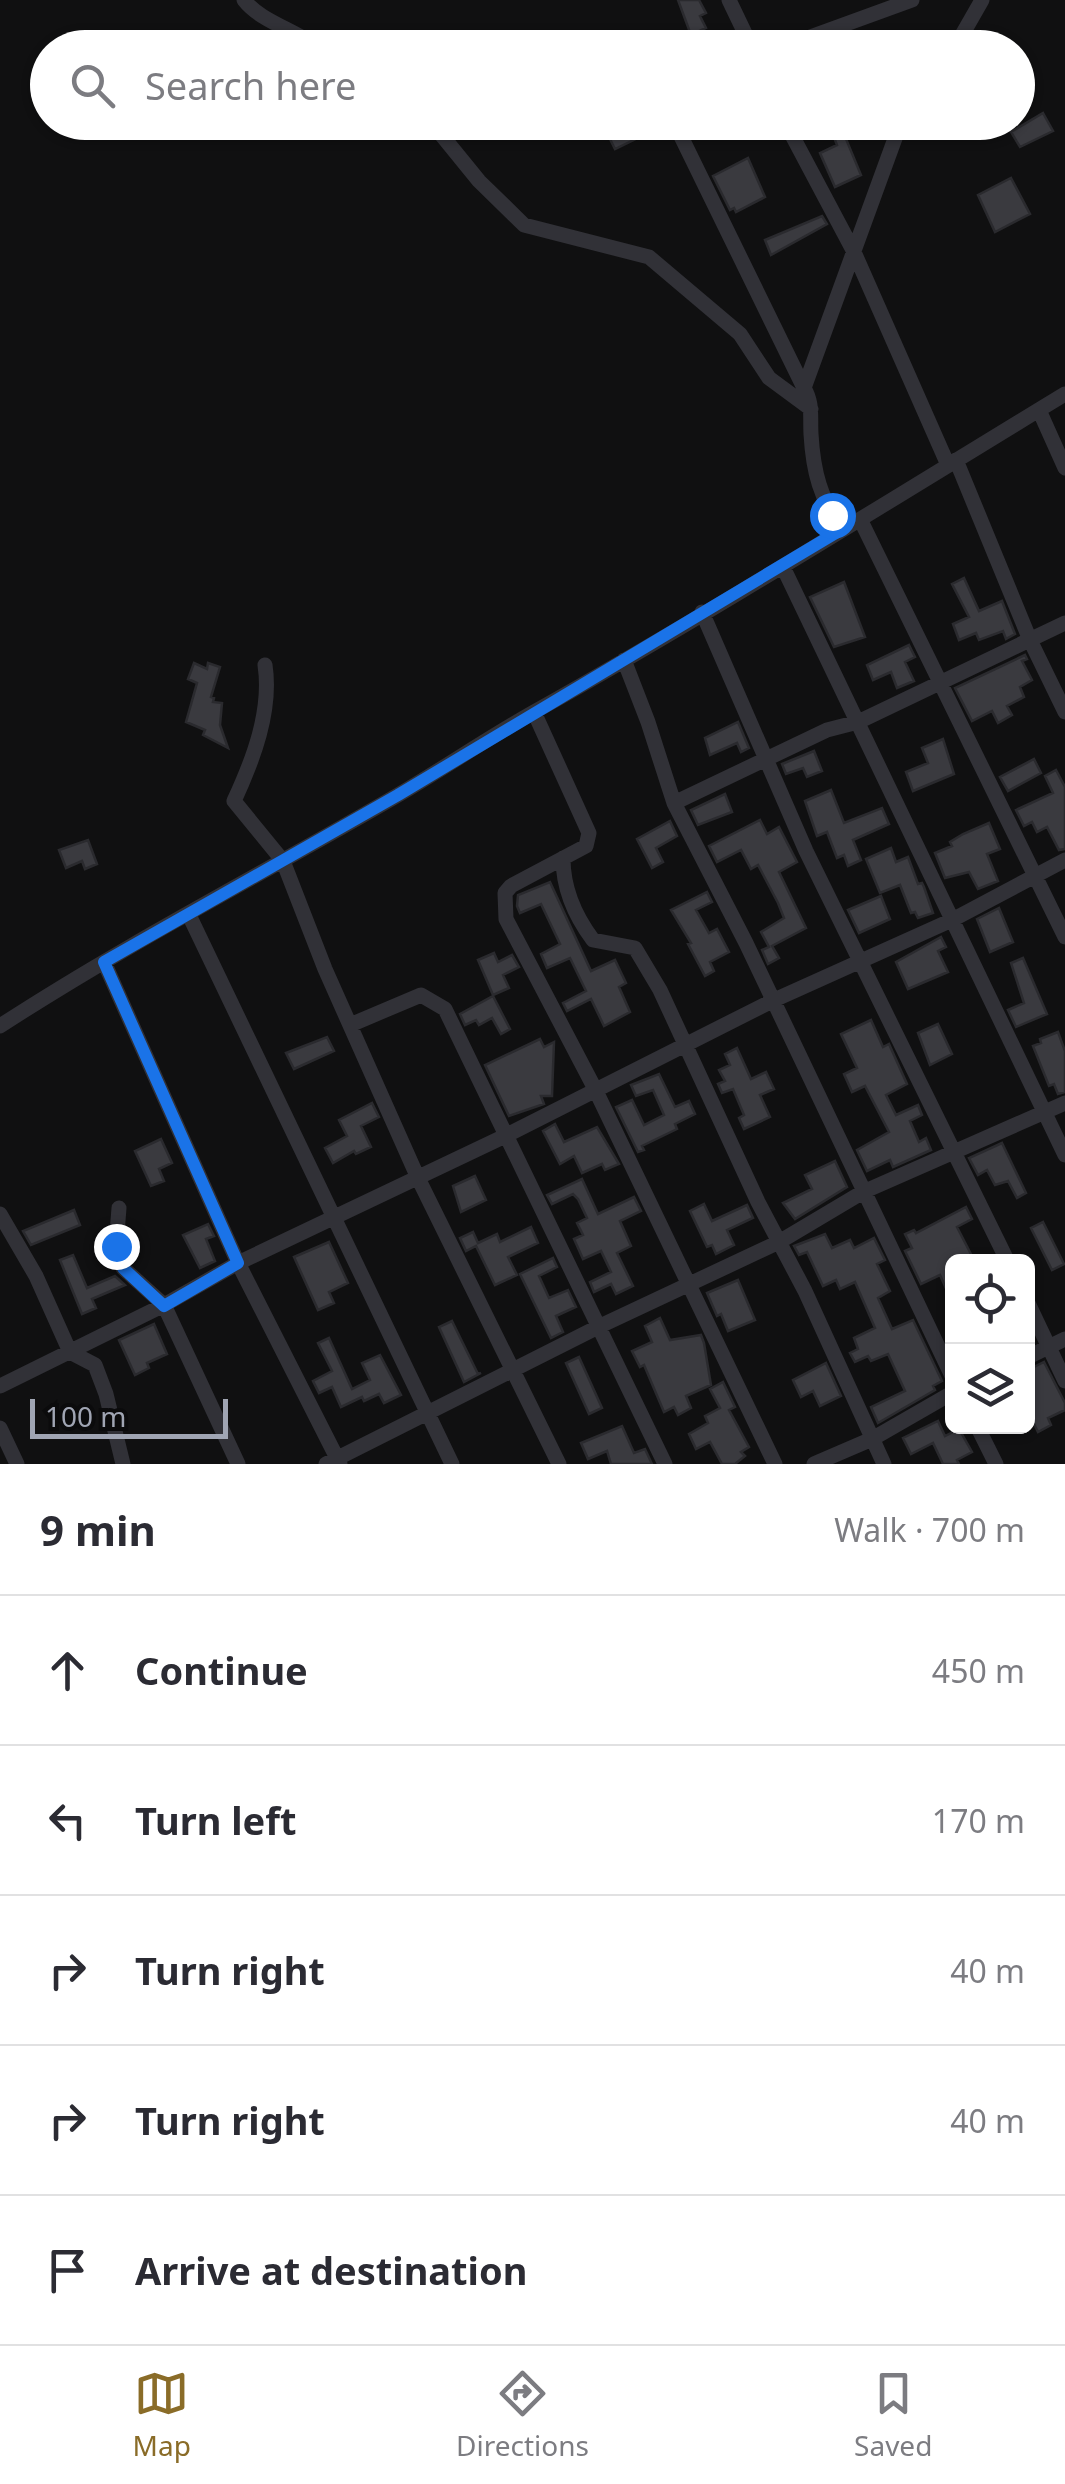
<!DOCTYPE html>
<html lang="en">
<head>
<meta charset="utf-8">
<style>
  body { margin:0; font-family:"Noto Sans",sans-serif; background:#f2f2f3; color:#2b2b33 }
  .controls { position:absolute; right:30px; bottom:30px; display:grid; overflow:hidden; border-radius:15px; box-shadow:0 2px 8px #0004 }
  .controls button { width:90px; height:90px; display:grid; place-items:center; padding:0; border:0; border-bottom:2px solid #e1e1e2; background:#fff; color:#2b2b33; font:50px sans-serif }
  .scale { position:absolute; left:30px; bottom:25px; width:198px; box-sizing:border-box; padding-left:10px; border:5px solid #a0a5b3; border-top:0; font-size:28px; line-height:35px; white-space:nowrap; color:#a0a5b3; -webkit-text-stroke:8px #0b0b0c; paint-order:stroke }
  .stop { position:absolute; width:30px; height:30px; margin:-22px; border:8px solid #1a73e8; border-radius:50%; background:#fff }
  .stop.end { background:#1a73e8; border-color:#fff; box-shadow:0 2px 10px #0008 }
  .list { margin:0; padding:0; list-style:none }
  h2 { display:flex; justify-content:space-between; align-items:center; height:130px; margin:0; padding:0 40px; font-size:42px }
  h2 small { font-size:32px; font-weight:400; color:#7c7c81 }
  .list li { display:grid; grid-template-columns:65px 1fr auto; gap:30px; align-items:center; box-sizing:border-box; height:150px; padding:0 40px; border-top:2px solid #e1e1e2 }
  .list b { display:block; font-size:38px; white-space:nowrap }
  .list em { font-size:32px; font-style:normal; color:#7c7c81 }
  .icon { flex:none; width:55px; height:55px; fill:none; stroke:currentColor; stroke-width:2; stroke-linecap:round; stroke-linejoin:round }
  .map { position:relative; flex:none; width:1065px; height:1464px; overflow:hidden }
  .search { position:absolute; background:#fff; box-shadow:0 2px 8px #0004; left:30px; right:30px; top:30px; height:110px; display:flex; align-items:center; gap:25px; box-sizing:border-box; padding:0 35px; border-radius:55px; color:#7c7c81; font-size:38px }
  .sheet { height:880px; background:#fff }
  nav { display:flex; justify-content:space-around; align-items:center; box-sizing:border-box; height:140px; border-top:2px solid #e1e1e2; background:#fff; font-size:28px; color:#7c7c81 }
  nav a { display:grid; justify-items:center; gap:5px }
  nav .on { color:#8a6c28 }
  .map>svg:first-child { display:block }
  .building { fill:#3a3a3f; stroke:#2a2a2e; stroke-width:2.5 }
  .lines { fill:none; stroke-linecap:round; stroke-linejoin:round }
  .minor { stroke:#313137; stroke-width:15 }
  .route { stroke:#1a73e8; stroke-width:12 }
</style>
</head>
<body>
<div class="map">
<svg width="1065" height="1464" viewBox="0 0 1065 1464">
  <rect width="100%" height="100%" fill="#101011"/>
  <path class="building" d="M678,0h21l7,13 -6,3 6,12 -15,7z
    M1043,113l10,18 -33,16 -9,-15z
    M622,122h20l6,11 -33,16 -9,-18z
    M828,122h11l22,53 -26,12 -15,-34 17,-8z
    M748,158l17,39 -29,15 -2,-4 -4,2 -17,-34z
    M1011,178l19,36 -35,18 -17,-37z
    M822,216l5,8 -56,31 -6,-15z
    M964,578l15,33 23,-10 13,33 -9,5 -3,-8 -24,9 -3,-7 -17,7 -6,-16 16,-7 -17,-33z
    M844,582l21,55 -31,10 -24,-50z
    M909,645l6,12 -10,5 9,19 -17,7 -6,-16 -18,8 -6,-15z
    M1025,655l2,4 -5,2 10,19 -12,7 4,10 -17,9 5,9 -14,8 -6,-12 -20,10 -17,-33z
    M194,663l13,6 1,-6 12,4 -9,30 3,1 -1,4 9,1 -2,22 8,23 -25,-13 2,-5 -19,-8 11,-39 -9,-4z
    M738,722l11,26 -8,4 -4,-9 -27,12 -5,-17z
    M943,739l11,35 -41,17 -7,-19 22,-9 -6,-15z
    M814,751l8,20 -15,6 -4,-9 -17,6 -4,-10z
    M1034,759l7,14 -33,18 -8,-14z
    M1056,770l9,17v62l-6,1 -12,-23 -10,5 -5,-10 -8,4 -8,-16 37,-17 -8,-17z
    M831,790l13,33 38,-15 7,16 -36,16 8,20 -13,6 -4,-11 -7,3 -10,-26 -10,4 -12,-35z
    M725,794l7,18 -34,13 -7,-15z
    M760,820l7,14 12,-7 18,35 -18,10 27,56 -34,18 7,12 -11,6 -6,-14 7,-3 -8,-15 23,-14 -6,-15 -20,-38 -7,4 -10,-19 -24,12 -8,-16z
    M670,821l7,15 -21,12 7,14 -11,6 -15,-29z
    M989,823l11,26 -13,5 11,27 -20,8 -9,-17 -24,6 -10,-25 17,-7 -2,-4 13,-8z
    M88,840l9,24 -12,5 -3,-8 -16,7 -7,-18z
    M891,848l5,14 12,-5 10,27 4,-1 2,4 9,26 -15,5 -3,-6 -4,1 -11,-28 -20,8 -14,-34z
    M550,882l41,89 24,-11 11,23 -7,4 11,25 -26,14 -13,-27 -24,12 -4,-8 23,-12 -16,-33 -23,10 -6,-14 19,-10 -19,-40 -21,9 -3,-7 1,-11z
    M707,892l5,10 -16,8 13,23 8,-4 12,23 -19,10 4,9 -9,5 -17,-32 3,-1 -20,-33z
    M881,896l9,23 -31,14 -11,-23z
    M999,908l14,34 -23,10 -13,-33z
    M941,937l5,10 -8,4 10,21 -40,17 -12,-27z
    M494,953l4,9 14,-7 7,12 -16,8 6,13 -16,7 -15,-35z
    M1023,958l24,56 -31,13 -8,-17 16,-7 -13,-40z
    M493,996l17,33 -9,5 -9,-16 -13,7 -3,-5 -11,5 -5,-11z
    M871,1020l12,27 6,-3 18,40 -21,11 10,20 22,-10 4,10 -12,6 9,21 7,-4 5,12 -38,17 -3,-7 -23,11 -10,-21 32,-18 -24,-46 -13,6 -8,-18 13,-6 -16,-34z
    M938,1024l14,30 -22,11 -12,-32z
    M1058,1032l7,19v41l-7,2 -4,-10 -5,2 -16,-40 8,-3 -1,-4z
    M327,1037l7,14 -40,18 -8,-16z
    M540,1039l4,8 10,-5 -2,54h-11l3,8 -35,12 -24,-51z
    M737,1048l14,31 15,-7 8,17 -14,6 10,22 -26,12 -5,-11 5,-3 -11,-26 -11,4 -4,-9 7,-3 -6,-11 11,-5 -5,-11z
    M659,1074l16,33 14,-6 6,13 -20,10 2,5 -35,17 2,4 -6,2 -22,-45 16,-7 12,25 20,-10 -11,-25 -17,6 -5,-11z
    M372,1103l7,14 -18,9 10,21 -15,7 -2,-3 -21,12 -8,-15 22,-12 -8,-16z
    M555,1124l9,18 33,-15 22,37 -14,6 -3,-6 -20,9 -8,-17 -14,8 -17,-33z
    M161,1139l11,24 -13,6 5,12 -13,5 -16,-35z
    M1002,1143l24,50 -9,5 -9,-17 -13,4 -8,-15 -9,5 -9,-17z
    M835,1161l12,26 -52,32 -12,-16 29,-14 -7,-14z
    M475,1176l11,24 -25,12 -8,-26z
    M582,1179l16,35 36,-17 7,14 -21,10 11,25 -14,7 16,33 -17,8 -5,-10 -17,8 -4,-10 21,-10 -10,-21 -18,8 -9,-20 9,-4 -6,-12 10,-5 -9,-19 -5,-5 -21,10 -5,-9z
    M704,1204l8,17 35,-16 6,13 -26,12 7,15 -18,9 -4,-9 -5,2 -17,-36z
    M966,1207l6,12 -15,8 18,35h-23v40l-12,-27 -19,9 -16,-33 7,-3 -7,-14 9,-4 2,3z
    M74,1210l6,15 -49,20 -8,-14z
    M1043,1222l21,42 -12,6 -21,-42z
    M208,1224l6,12 -8,3 9,22 -15,7 -17,-33z
    M531,1227l7,16 -30,14 9,18 -22,10 -19,-39 -10,5 -6,-13 13,-6 5,11 19,-9 3,8z
    M825,1234l7,14 18,-8 4,8 20,-10 11,22 -8,4 13,27 -12,7 14,31 21,-9 29,61 -9,5 2,4 -57,33 -7,-16 34,-16 -17,-37 -17,7 -3,-5 -13,6 -5,-9 8,-4 -4,-11 21,-10 -20,-46 -15,7 -4,-9 -13,6 -16,-34 -8,3 -5,-9z
    M329,1242l19,41 -19,9 5,11 -16,7 -24,-53z
    M73,1255l14,33 28,-12 10,9 -33,14 4,9 -14,6 -22,-54z
    M553,1258l4,9 -18,9 10,22 19,-8 8,17 -20,9 7,16 -12,6 -31,-64z
    M738,1280l17,40 -27,11 -7,-17 -4,2 -10,-23z
    M660,1318l10,22 31,-5 3,8 7,42 -25,11 5,12 -13,7 -4,-8 -10,5 -20,-47 -4,2 -8,-16 20,-9 -7,-16z
    M452,1321l26,53 3,-1 -17,9 -25,-55z
    M154,1324l13,30 -20,9 2,5 -14,7 -16,-35z
    M329,1338l23,51 18,-9 -8,-17 18,-8 21,40 -17,8 -5,-9 -15,7 -2,-4 -21,10 -9,-20 -13,6 -6,-12 19,-10 -14,-28z
    M579,1357l23,51 -13,6 -23,-51z
    M1044,1362l21,41v7l-17,8 3,7 -13,7 -10,-20v-42z
    M826,1363l15,33 -21,10 -7,-15 -12,6 -8,-17z
    M723,1382l12,25 -6,3 20,37 -8,5 4,4 -10,8h-13l-12,-22 -14,7 -7,-15 19,-11 -3,-7 15,-8 -10,-19z
    M938,1421l7,15 14,-7 13,23 -15,8 2,4h-16l-10,-21 -22,11 -8,-16z
    M622,1426l12,27 11,-4 7,15h-41l-4,-13 -19,8 -7,-16z"/>
  <g class="lines">
    <path class="minor" d="M244,0c17,22 52,30 74,48
      M729,0l23,48
      M780,48l132,-48
      M950,48l12,-13 20,-35
      M431,122l48,59 45,44 125,32 91,77 29,44 42,31
      M674,122l130,266
      M785,122l69,130 94,213
      M1039,410l26,58
      M956,460l74,180 35,72
      M861,521l204,416
      M844,529c-24,-28 -31,-59 -33,-95 -1,-18 2,-31 -7,-46l97,-266
      M783,567l282,588
      M702,612l104,239 202,411
      M624,660l24,62 26,81 72,140 206,433
      M265,665c7,46 -12,95 -31,136l49,60 42,108 93,209 141,286
      M534,712l55,121 -3,13 -75,40 -6,7 1,26 89,170 180,375
      M674,803l153,-73 31,-8 207,-99
      M563,858c0,30 12,58 30,82l42,8 25,42 98,212 47,89 79,173
      M189,915l263,549
      M104,962l134,301 102,201
      M350,1025l71,-30 24,14 220,455
      M0,1026c129,-84 266,-154 398,-231 46,-27 90,-57 136,-83 180,-101 355,-211 531,-318
      M119,1208l-3,38 7,22 41,37 74,159
      M0,1214l36,62 34,76 25,13 11,29 17,70
      M1028,1303l37,78
      M1028,1357l37,-18
      M0,1386l164,-81 74,-42 269,-128 265,-134 180,-81 113,-60
      M977,1426l19,38
      M0,1428l17,36
      M326,1464l272,-137 181,-85 84,-50 202,-89
      M814,1464l58,-25 80,-46"/>
  </g>
  <g class="lines">
    <path class="route" d="M116,1246l7,22 41,38 74,-43 -134,-301 294,-167 446,-267 -12,-13"/>
  </g>
</svg>
<div class="controls">
<button><svg class="icon" aria-label="locate" viewBox="0 0 24 24"><circle cx="12" cy="12" r="6"/><path d="M12 2v4M12 18v4M2 12h4M18 12h4"/></svg></button>
<button><svg class="icon" aria-label="layers" viewBox="0 0 24 24"><path d="M12 4l9 5-9 5-9-5zM3 14l9 5 9-5"/></svg></button>
</div>
<div class="scale">100 m</div>
<div class="stop" style="left:832px;top:515px"></div>
<div class="stop end" style="left:116px;top:1246px"></div>
<div class="search"><svg class="icon" aria-label="search" viewBox="0 0 24 24"><circle cx="10" cy="10" r="6"/><path d="M15 15l6 6"/></svg>Search here</div>
</div>
<section class="sheet">
<h2>9 min<small>Walk · 700 m</small></h2>
<ul class="list">
<li><svg class="icon" aria-label="ahead" viewBox="0 0 24 24"><path d="M12 20V5M6 11l6-6 6 6"/></svg><div><b>Continue</b></div><em>450 m</em></li>
<li><svg class="icon" aria-label="left" viewBox="0 0 24 24"><path d="M17 20v-9H6M10 6l-5 5 5 5"/></svg><div><b>Turn left</b></div><em>170 m</em></li>
<li><svg class="icon" aria-label="right" viewBox="0 0 24 24"><path d="M7 20v-9h11M14 6l5 5-5 5"/></svg><div><b>Turn right</b></div><em>40 m</em></li>
<li><svg class="icon" aria-label="right" viewBox="0 0 24 24"><path d="M7 20v-9h11M14 6l5 5-5 5"/></svg><div><b>Turn right</b></div><em>40 m</em></li>
<li><svg class="icon" aria-label="arrive" viewBox="0 0 24 24"><path d="M6 21V4h12l-3 4 3 4H6"/></svg><div><b>Arrive at destination</b></div></li>
</ul>
</section>
<nav>
<a class="on"><svg class="icon" aria-label="map" viewBox="0 0 24 24"><path d="M3 6l6-2 6 2 6-2v14l-6 2-6-2-6 2zM9 4v14M15 6v14"/></svg>Map</a>
<a><svg class="icon" aria-label="directions" viewBox="0 0 24 24"><path d="M12 3l9 9-9 9-9-9zM9 14v-3h6M13 9l2 2-2 2"/></svg>Directions</a>
<a><svg class="icon" aria-label="saved" viewBox="0 0 24 24"><path d="M7 4h10v16l-5-4-5 4z"/></svg>Saved</a>
</nav>
</body>
</html>
